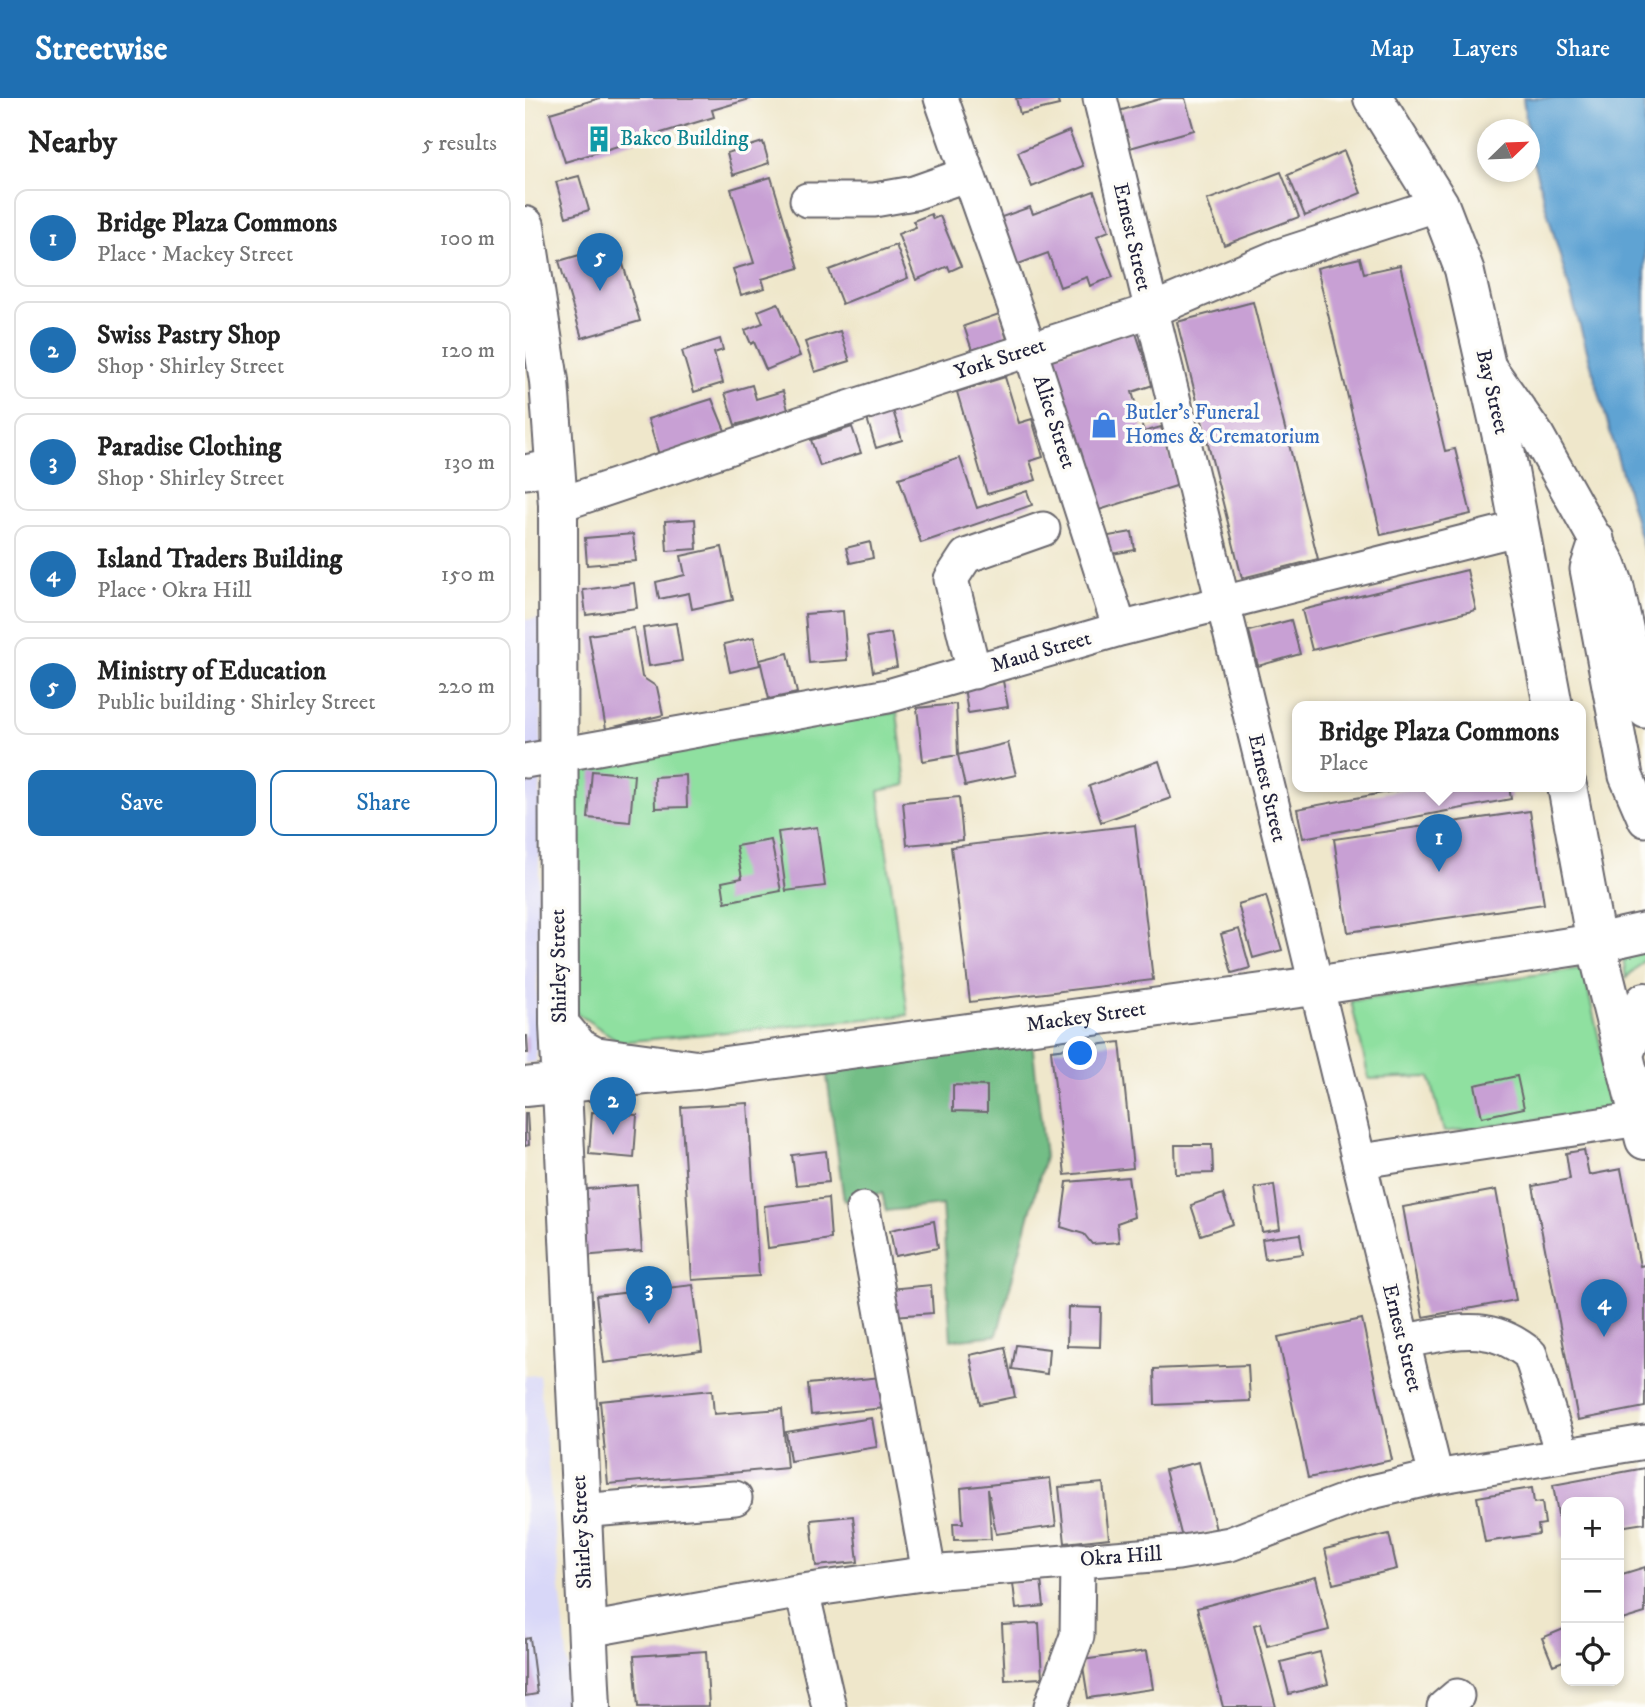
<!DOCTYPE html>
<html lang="en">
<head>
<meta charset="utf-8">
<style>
  body { margin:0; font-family:"IM FELL DW Pica",serif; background:#f2f2f2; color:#222 }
  .controls { position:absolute; right:21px; bottom:21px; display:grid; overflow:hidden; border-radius:14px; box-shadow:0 4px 10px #0003 }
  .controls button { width:63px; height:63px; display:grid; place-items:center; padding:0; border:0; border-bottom:2px solid #e0e0e0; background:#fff; color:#222; font:35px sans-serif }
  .compass { position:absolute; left:952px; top:21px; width:63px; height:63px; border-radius:50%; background:#fff; box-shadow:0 4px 10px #0003; rotate:67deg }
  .you { position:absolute; left:556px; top:956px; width:24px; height:24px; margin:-18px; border:5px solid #fff; border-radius:50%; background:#1a73e8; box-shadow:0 0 0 10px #1a73e833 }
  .badge { display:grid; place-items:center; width:46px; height:46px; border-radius:50%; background:#1f6fb2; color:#fff; font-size:23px; font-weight:700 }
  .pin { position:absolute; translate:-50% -58px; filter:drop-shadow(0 2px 4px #0008) }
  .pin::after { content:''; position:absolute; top:37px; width:24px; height:21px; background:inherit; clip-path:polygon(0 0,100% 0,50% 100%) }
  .popup { position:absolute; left:767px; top:603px; width:294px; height:91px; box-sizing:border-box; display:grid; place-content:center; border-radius:14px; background:#fff; filter:drop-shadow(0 2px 5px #0005); font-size:23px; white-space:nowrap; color:#767676 }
  .popup b { font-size:26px; color:#222 }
  .popup::after { content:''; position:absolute; left:50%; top:100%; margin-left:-14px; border:14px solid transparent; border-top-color:#fff }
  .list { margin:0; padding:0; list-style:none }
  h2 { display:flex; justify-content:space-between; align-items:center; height:91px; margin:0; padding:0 28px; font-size:30px }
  h2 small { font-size:23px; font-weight:400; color:#767676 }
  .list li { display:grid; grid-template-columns:46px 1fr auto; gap:21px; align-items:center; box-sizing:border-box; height:98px; margin:0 14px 14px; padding:0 14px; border:2px solid #e0e0e0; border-radius:14px }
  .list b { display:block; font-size:26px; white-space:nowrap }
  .list p { margin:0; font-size:23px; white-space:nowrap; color:#767676 }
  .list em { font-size:23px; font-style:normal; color:#767676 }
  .actions { display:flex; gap:14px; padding:21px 28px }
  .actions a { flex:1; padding:16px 0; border:2px solid #1f6fb2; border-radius:14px; text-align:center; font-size:24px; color:#1f6fb2 }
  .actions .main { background:#1f6fb2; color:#fff }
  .icon { flex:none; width:38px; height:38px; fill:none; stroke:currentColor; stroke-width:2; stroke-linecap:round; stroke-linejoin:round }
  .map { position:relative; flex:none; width:1120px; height:1609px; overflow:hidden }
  header { display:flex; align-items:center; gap:42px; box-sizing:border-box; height:98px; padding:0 35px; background:#1f6fb2; color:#fff }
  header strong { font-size:33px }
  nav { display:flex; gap:38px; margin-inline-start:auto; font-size:24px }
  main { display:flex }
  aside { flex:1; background:#fff }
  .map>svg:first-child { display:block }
  .built { fill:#d8d7f8 }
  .green { fill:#8fe0a0; stroke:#58816e; stroke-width:2 }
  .forest { fill:#73be86; stroke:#4a7060; stroke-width:2 }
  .water { fill:#5ea3d3; stroke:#406287; stroke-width:2 }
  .building { fill:#c8a0d4 }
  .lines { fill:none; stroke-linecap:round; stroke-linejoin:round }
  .minor-casing { stroke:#6a676d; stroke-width:37 }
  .major-casing { stroke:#6a676d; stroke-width:42 }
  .highway-casing { stroke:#6a676d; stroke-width:42 }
  .minor { stroke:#fff; stroke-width:33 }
  .major { stroke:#fff; stroke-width:38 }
  .highway { stroke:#fff; stroke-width:38 }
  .labels { text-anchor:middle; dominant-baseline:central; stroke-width:7; stroke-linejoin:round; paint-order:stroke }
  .culture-label { font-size:21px; fill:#0d838f; stroke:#fdfcf7; text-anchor:start }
  .street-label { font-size:21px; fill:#22223b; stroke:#fdfcf7 }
  .shop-label { font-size:21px; fill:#366cbe; stroke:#fdfcf7; text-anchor:start }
</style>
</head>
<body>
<header>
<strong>Streetwise</strong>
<nav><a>Map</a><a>Layers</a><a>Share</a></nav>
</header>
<main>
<aside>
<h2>Nearby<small>5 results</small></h2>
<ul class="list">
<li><span class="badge">1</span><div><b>Bridge Plaza Commons</b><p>Place · Mackey Street</p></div><em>100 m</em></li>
<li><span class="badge">2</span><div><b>Swiss Pastry Shop</b><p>Shop · Shirley Street</p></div><em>120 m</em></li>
<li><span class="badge">3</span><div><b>Paradise Clothing</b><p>Shop · Shirley Street</p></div><em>130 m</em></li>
<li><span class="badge">4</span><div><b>Island Traders Building</b><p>Place · Okra Hill</p></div><em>150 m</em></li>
<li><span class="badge">5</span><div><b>Ministry of Education</b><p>Public building · Shirley Street</p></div><em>220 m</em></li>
</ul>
<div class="actions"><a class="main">Save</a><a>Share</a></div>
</aside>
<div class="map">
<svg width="1120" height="1609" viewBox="0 0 1120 1609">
  <rect width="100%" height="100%" fill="#fdfcf7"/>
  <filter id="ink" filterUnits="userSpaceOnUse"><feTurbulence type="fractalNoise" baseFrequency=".0143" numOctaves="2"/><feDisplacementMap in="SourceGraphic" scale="14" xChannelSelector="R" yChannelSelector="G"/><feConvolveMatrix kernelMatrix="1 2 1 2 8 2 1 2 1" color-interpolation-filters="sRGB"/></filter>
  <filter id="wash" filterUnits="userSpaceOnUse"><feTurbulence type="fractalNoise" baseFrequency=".00686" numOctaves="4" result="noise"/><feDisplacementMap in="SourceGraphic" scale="28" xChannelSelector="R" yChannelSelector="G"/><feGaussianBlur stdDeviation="1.57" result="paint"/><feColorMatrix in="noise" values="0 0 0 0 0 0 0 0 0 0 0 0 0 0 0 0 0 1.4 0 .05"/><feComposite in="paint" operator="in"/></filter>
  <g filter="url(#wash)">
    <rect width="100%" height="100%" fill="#efe7cb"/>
    <path class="built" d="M18,520l-7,444 -11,1v-443z
      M14,1277l33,332h-47v-331z"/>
    <path class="green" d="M372,614l9,73 -27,6 29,224 -288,27 -48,-32 -2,-244z
      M1120,843v18l-19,19 -5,-33z
      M1058,870l32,142 -171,22 -14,-55 -61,2 -18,-78z"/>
    <path class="forest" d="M507,943l13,116 -48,178 -46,5 -9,-135 -56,6 -4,-18 -38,8 -18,-132z"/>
    <path class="water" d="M998,0h122v456l-115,-403z"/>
    <g id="blocks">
      <path class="building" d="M75,0h150v1l-38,11 2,7 -149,45 -15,-49z
        M491,0h41l2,7 -39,9z
        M638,0h22l9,32 -64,18 -11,-37z
        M544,33l14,35 -51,21 -14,-35z
        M238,44l6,21 -36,12 -6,-22z
        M819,53l17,42 -56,23 -17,-41z
        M756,74l18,45 -75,28 -17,-45z
        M54,78l10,34 -23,7 -10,-35z
        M246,79l28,91 -37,11 3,9 -24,7 -8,-26 21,-6 -23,-74z
        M569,93l15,40 -12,5 16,41 -23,9 -3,-9 -27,10 -12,-34 -35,13 -17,-47 34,-12 3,7z
        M406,116l2,5 7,-3 21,50 -11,5 -2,-5 -32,14 -18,-46 18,-7 -3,-6z
        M92,146l23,77 -58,17 -23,-77z
        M371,147l12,33 -66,26 -13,-34z
        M835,160l4,15 36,-8 45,186 10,-2 16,65 -90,21 -64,-267z
        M728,204l65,257 -76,19 -65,-256z
        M253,205l22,53 -34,14 -12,-28 -3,2 -6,-14 18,-7 -5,-12z
        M474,216l8,25 -35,11 -8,-24z
        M610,232l18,55 -21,7 12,40 17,-5 18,58 -83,26 -48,-154z
        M315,233l10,30 -35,11 -10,-30z
        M195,241l3,11 -9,3 9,30 -29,9 -12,-41z
        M480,279l14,46 13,-4 11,38 -13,4 6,19 -49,14 -30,-102z
        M227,287l4,14 27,-8 5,19 -53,15 -10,-32z
        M187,301l14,34 -66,25 -12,-39z
        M366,306l11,36 -26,8 -11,-36z
        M327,329l9,26 -41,13 -9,-26z
        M435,360l17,50 50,-17 5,14 -111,38 -22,-65z
        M170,421l2,30 -30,2 -2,-30z
        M607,434l3,18 -29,5 -3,-18z
        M108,436l3,27 -49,4 -2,-27z
        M345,444l3,16 -23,5 -4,-15z
        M197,449l11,53 -41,9 -3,-16 -30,6 -3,-17 29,-7 -4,-19z
        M942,472l9,40 -164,40 -10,-40z
        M109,485l3,25 -51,7 -3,-25z
        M318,513l4,49 -38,3 -4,-49z
        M766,522l9,34 -42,12 -9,-35z
        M151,525l6,38 -33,5 -6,-38z
        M109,530l8,49 15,10 6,28 -57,14 -17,-94z
        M366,535l6,34 -24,5 -6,-35z
        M229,539l6,28 -30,7 -6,-28z
        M263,555l9,40 -28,6 -9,-39z
        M478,583l5,26 -40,6 -4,-26z
        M431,606l2,51 50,-12 8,32 -51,11 -7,-31 -35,6 -6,-53z
        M634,663l12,37 -70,24 -12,-36z
        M67,673l42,4 -4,47 -42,-4z
        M161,677l1,32 -32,1 -1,-31z
        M895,688h89l2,13 -208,39 -6,-29z
        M434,699l4,43 -56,5 -4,-43z
        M1005,713l14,93 -196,28 -14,-93z
        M610,727l18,155 -183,22 -19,-155z
        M292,729l8,59 -39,5 -8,-59z
        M246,742l10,51 -56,11 -3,-20 20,-4 -6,-32z
        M741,798l16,54 -29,8 -15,-54z
        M714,831l11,39 -18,5 -11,-39z
        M0,938h2l1,17h-3z
        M595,944l13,126 -68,7 -14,-125z
        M992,978l7,32 -42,9 -7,-32z
        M428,987l34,1v26l-34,-1z
        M223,1005l11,173 -67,4 -11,-173z
        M67,1014l45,3 -3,43 -45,-4z
        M0,1015h2l2,32 -4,1z
        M650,1047h37l1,28 -37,1z
        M1059,1052l5,25 32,-6 19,97 5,-1v142l-67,13 -45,-234 37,-7 -4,-26z
        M301,1053l3,31 -33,3 -4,-30z
        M603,1079l6,40 -17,6 2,19 -27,2 -8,-10 -23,-7 6,-45z
        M112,1087l5,66 -61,5 -5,-66z
        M749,1087l6,44 -18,3 -7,-44z
        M971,1092l20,110 -93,17 -20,-110z
        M698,1096l10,30 -32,11 -10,-30z
        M303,1100l3,41 -63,9 -4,-42z
        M409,1123l4,27 -43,8 -5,-26z
        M775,1136l3,20 -38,5 -3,-20z
        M168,1187l9,66 -98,12 -8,-67z
        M406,1187l2,28 -40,3 -3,-27z
        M543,1209l33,1 -1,39 -33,-1z
        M837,1221l30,141 -84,18 -30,-141z
        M491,1247l33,4 -2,25 -35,-5z
        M480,1249l10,50 -35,7 -10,-49z
        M723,1267l2,36 -95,4 -1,-36z
        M357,1279l3,31 -74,7 -3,-31z
        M187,1292l2,24 68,-5 5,59 -179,16 -8,-83z
        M347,1320l5,29 -87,14 -4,-29z
        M674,1364l17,68 -34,8 -17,-68z
        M1120,1370v55l-26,4v-25h-53v35l-4,1 -9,-53z
        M525,1380l6,48 -60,8 -8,-45 3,50 -37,1 -1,-17h10l-2,-35z
        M578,1385l6,55 -44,5 -6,-56z
        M1007,1390l2,15 8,-1 3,22 -7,1 1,9 -54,8 -8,-45z
        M328,1418l5,46 -42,4 -5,-46z
        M864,1436l8,35 -64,15 -8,-35z
        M1120,1469v46l-26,8v-46z
        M791,1479l13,53 -62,16 -6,-23 -7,2 22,82h-53l-26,-99z
        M516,1482l3,26 -28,3 -3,-26z
        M514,1525l3,55 -37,2 -3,-55z
        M1041,1530v32l-13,5 -11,-27z
        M5,1540l7,56 -12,2v-57z
        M181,1553l3,55 -71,1 -4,-51z
        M622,1553l6,38 -65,9 -6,-38z
        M795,1554l8,32 -39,10 -8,-32z"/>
    </g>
  </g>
  <g filter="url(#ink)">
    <use href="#blocks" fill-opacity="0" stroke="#6a676d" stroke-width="2"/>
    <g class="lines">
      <g class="minor-casing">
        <path id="minor" d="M416,0l89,252 90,279
          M575,0l336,1379
          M282,102h67l40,-7 54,-19
          M962,266l50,71 72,129 7,19 29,128
          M0,374l31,-6
          M33,407l244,-82 348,-112 129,-55 160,-52
          M1072,441l-10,30 39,207 19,44
          M449,574l-23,-93 15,-23 77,-27
          M0,663l363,-65 232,-67 400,-101
          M836,1063l279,-42
          M338,1111l66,364
          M878,1243c50,-8 84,-22 127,13l33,102
          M55,1413l155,-13
          M277,1493l27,116
          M63,1532l214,-39 127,-18 249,-20 52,-9 133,-50 73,-17 209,-35
          M526,1608l26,-70 1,-76
          M919,1609l13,-11"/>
      </g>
      <g class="major-casing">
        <path id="major" d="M0,989l171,-17 618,-84 282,-43 49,-11"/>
      </g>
      <g class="highway-casing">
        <path id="highway" d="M848,0l66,106 25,65 41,181 48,256
          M0,128l24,155 9,124 1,519 32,683
          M1042,688l29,157 49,197
          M34,926l20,24 15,8 102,14
          M1099,956l21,-52"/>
      </g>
      <use href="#minor" class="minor"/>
      <use href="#major" class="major"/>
      <use href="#highway" class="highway"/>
    </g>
  </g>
  <defs>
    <g id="building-bare" transform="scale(2.1)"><path d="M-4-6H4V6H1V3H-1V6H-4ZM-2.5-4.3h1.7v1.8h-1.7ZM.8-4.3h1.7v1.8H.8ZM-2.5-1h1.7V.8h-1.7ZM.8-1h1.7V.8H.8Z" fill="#0f9aa8" stroke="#fdfcf7" stroke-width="2.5" paint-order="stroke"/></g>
    <g id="shop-bare" transform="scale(2.1)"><path d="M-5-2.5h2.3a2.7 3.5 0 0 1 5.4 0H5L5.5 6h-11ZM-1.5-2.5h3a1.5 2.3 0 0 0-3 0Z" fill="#3f7fe0" stroke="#fdfcf7" stroke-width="2.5" paint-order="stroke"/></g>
  </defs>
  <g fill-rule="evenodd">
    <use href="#building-bare" x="74" y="41"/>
    <use href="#shop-bare" x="579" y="327"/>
  </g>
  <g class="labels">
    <g class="culture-label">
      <text x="95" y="41">Bakco Building</text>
    </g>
    <g class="street-label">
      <text transform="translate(607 139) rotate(77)">Ernest Street</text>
      <text transform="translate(475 261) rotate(-18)">York Street</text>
      <text transform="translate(967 294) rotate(77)">Bay Street</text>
      <text transform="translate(529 324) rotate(72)">Alice Street</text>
      <text transform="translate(516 554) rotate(-16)">Maud Street</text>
      <text transform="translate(742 690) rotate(77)">Ernest Street</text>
      <text transform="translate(34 868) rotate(-91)">Shirley Street</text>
      <text transform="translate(561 919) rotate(-8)">Mackey Street</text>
      <text transform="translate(877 1240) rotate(76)">Ernest Street</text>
      <text transform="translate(57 1434) rotate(-93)">Shirley Street</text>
      <text transform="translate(596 1459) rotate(-4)">Okra Hill</text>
    </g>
    <g class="shop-label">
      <text x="600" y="315">Butler's Funeral<tspan x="600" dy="24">Homes &amp; Crematorium</tspan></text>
    </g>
  </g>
</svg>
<div class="controls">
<button>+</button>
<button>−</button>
<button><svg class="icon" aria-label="locate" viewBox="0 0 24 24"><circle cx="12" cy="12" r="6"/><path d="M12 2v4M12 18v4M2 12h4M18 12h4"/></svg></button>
</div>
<svg class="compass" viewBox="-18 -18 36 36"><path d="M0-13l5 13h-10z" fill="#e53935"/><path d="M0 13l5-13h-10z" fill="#767676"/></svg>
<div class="you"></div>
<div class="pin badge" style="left:914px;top:774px">1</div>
<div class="popup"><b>Bridge Plaza Commons</b>Place</div>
<div class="pin badge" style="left:88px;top:1037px">2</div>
<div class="pin badge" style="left:124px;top:1226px">3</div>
<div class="pin badge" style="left:1079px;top:1239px">4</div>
<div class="pin badge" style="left:75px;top:193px">5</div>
</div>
</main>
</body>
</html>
